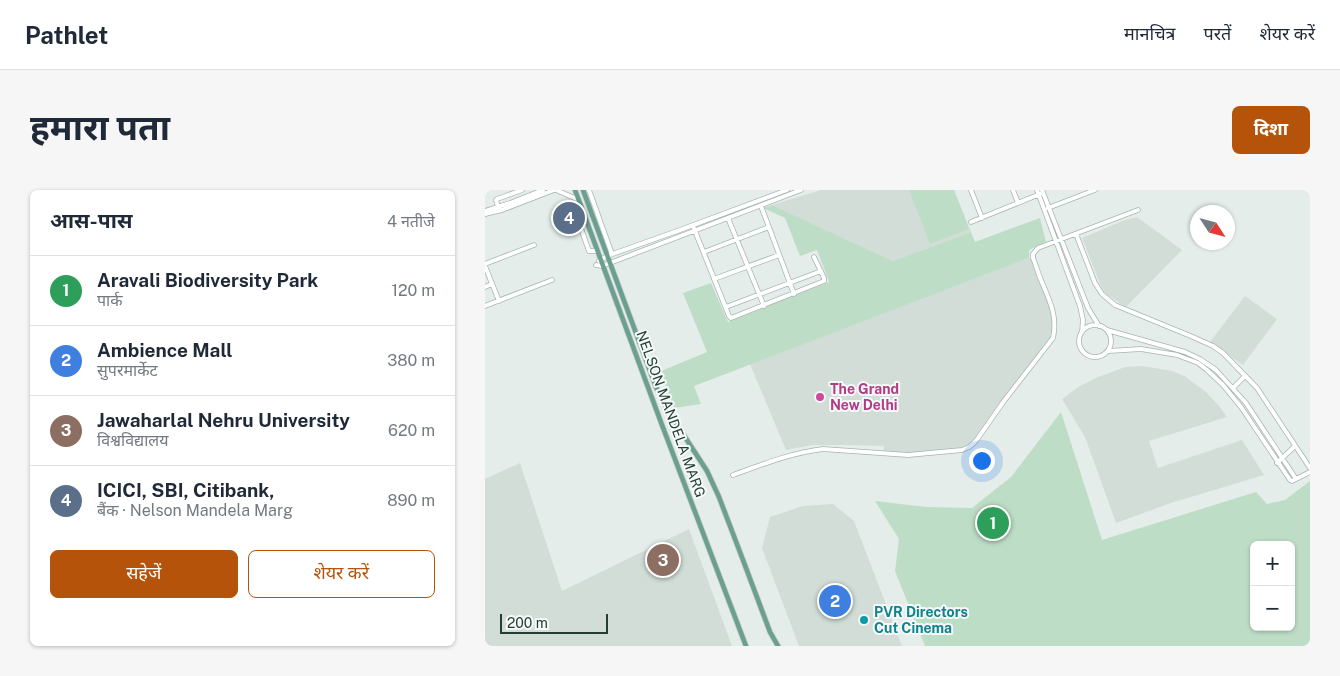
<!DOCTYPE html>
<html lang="hi">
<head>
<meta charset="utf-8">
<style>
  body { margin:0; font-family:"Public Sans","Noto Sans Devanagari",sans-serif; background:#f6f6f7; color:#1f2937 }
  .controls { position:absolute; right:15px; bottom:15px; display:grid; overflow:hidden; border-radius:8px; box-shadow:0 1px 4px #0004 }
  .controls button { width:45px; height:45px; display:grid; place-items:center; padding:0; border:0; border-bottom:1px solid #e0e1e3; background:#fff; color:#1f2937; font:25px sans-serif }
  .compass { position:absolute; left:705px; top:15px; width:45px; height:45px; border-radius:50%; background:#fff; box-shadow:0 1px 4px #0004; rotate:126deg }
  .scale { position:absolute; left:15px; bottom:12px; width:108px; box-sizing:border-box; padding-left:5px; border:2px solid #243e36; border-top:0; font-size:14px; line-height:18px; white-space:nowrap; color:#243e36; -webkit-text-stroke:4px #f5f9f7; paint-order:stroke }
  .you { position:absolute; left:496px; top:270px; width:18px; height:18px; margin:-12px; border:4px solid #fff; border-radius:50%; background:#1a73e8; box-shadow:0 0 0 8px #1a73e833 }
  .badge { display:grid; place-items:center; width:32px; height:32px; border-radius:50%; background:#b45309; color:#fff; font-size:16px; font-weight:700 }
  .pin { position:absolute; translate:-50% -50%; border:2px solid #fff; box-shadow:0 1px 5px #0006 }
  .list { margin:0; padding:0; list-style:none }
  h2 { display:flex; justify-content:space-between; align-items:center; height:65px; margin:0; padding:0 20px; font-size:21px }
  h2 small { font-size:16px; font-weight:400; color:#747a83 }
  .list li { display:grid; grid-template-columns:32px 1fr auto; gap:15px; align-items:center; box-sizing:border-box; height:70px; padding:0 20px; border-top:1px solid #e0e1e3 }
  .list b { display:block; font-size:19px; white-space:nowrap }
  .list p { margin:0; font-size:16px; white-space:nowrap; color:#747a83 }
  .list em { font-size:16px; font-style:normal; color:#747a83 }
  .actions { display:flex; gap:10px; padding:15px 20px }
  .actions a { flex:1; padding:11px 0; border:1px solid #b45309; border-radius:8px; text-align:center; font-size:18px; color:#b45309 }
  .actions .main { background:#b45309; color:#fff }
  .map { position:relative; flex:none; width:825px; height:456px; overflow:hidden; border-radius:8px }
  header { display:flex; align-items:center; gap:30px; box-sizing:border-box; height:70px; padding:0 25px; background:#fff; border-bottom:1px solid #e0e1e3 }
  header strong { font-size:24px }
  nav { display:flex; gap:28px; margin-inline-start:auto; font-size:18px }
  .intro { display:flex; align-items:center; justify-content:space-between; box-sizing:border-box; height:120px; padding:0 30px }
  h1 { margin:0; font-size:35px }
  .button { padding:12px 22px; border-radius:8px; background:#b45309; color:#fff; font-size:18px; font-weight:700 }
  main { display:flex; gap:30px; padding:0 30px }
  aside { flex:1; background:#fff; border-radius:8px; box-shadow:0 1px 4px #0004 }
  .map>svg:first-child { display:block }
  .built { fill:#d2ddd8 }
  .green { fill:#beddc6; fill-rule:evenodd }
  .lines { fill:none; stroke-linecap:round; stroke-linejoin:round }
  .minor-casing { stroke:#a7b5b0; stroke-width:5.5 }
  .major-casing { stroke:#c2c9c7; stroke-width:6 }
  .minor { stroke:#fff; stroke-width:4 }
  .major { stroke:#6ba091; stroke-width:4.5 }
  .hotel-dot { fill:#d1479c; stroke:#f5f9f7; stroke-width:2 }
  .culture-dot { fill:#0f9aa8; stroke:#f5f9f7; stroke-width:2 }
  .labels { text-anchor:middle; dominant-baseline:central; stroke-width:4; stroke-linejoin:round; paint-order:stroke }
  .hotel-label { font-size:14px; font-weight:bold; fill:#b23c85; stroke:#f5f9f7; text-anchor:start }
  .street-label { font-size:14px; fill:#243e36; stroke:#f5f9f7 }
  .culture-label { font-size:14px; font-weight:bold; fill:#0d838f; stroke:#f5f9f7; text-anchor:start }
</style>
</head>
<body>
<header>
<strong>Pathlet</strong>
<nav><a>मानचित्र</a><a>परतें</a><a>शेयर करें</a></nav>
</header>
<div class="intro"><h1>हमारा पता</h1><a class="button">दिशा</a></div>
<main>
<aside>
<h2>आस-पास<small>4 नतीजे</small></h2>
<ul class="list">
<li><span class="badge" style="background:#2e9e5b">1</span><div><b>Aravali Biodiversity Park</b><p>पार्क</p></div><em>120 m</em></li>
<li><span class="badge" style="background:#3f7fe0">2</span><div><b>Ambience Mall</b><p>सुपरमार्केट</p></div><em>380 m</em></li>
<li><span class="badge" style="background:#8d6e63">3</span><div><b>Jawaharlal Nehru University</b><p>विश्वविद्यालय</p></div><em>620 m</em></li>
<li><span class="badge" style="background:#5c6f8a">4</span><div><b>ICICI, SBI, Citibank,</b><p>बैंक · Nelson Mandela Marg</p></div><em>890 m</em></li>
</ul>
<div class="actions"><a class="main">सहेजें</a><a>शेयर करें</a></div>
</aside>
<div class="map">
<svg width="825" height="456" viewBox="0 0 825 456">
  <rect width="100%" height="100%" fill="#e4ede9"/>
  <path class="built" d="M336,0h133l17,42 -78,29 -121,-56z
    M652,27l45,33 -56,57 -20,-13 -5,-8 -19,-48 43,-18z
    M547,67l23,62 -2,19 -79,105 -20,8 -50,4 -21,-2 1,-7 -39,-1h-33l-26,5 -36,-86z
    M760,106l32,23 -34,46 -33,-23z
    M657,176l30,5 12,5 21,15 14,15 8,11 -78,24 9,27 84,-28 22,35 -93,28 -55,20 -31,-86 -23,-38 18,-13 16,-8 29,-11z
    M35,273l42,128 127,-62 43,117h-247v-167z
    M348,314l21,17 48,125h-103l-37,-98 8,-31 33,-11z"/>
  <path class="green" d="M424,0h45l15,39 -39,15z
    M287,15l121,56 78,-29 4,10 65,-24 6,24 -17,8v8l-335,128 7,18 -27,4 -13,-37 46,-19 -24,-59 28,-10 17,39 101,-40 -12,-32 -17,6 -15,-38 -22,-10z
    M576,222l41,128 154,-48 11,12 18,-4 25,-19v165h-385l-30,-75 4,-32 -24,-38 51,6 46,1 39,-31zM769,355h37v82h-37z"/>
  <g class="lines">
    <g class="minor-casing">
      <path id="minor" d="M71,0l23,10
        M104,0l23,64
        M486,0l11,28
        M528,0l5,13
        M552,0l43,116 3,14 -1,12
        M557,0l46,118 11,18
        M276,16l33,88
        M13,17l-2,-7 1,-1 25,-9
        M563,18l47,-18
        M0,21l25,-8 33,-13
        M0,24l17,-4 52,-20
        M100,27l-6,6 10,28h8
        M243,28l36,88
        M486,32l69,-28
        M208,36l36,90 2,2 93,-37v-3l-10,-21
        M591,44l19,49 7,11 13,11 78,32 20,9 10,7 34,35 53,80
        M219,62l65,-25
        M114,71l8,-5 73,-26 107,-40
        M0,74l49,-19
        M111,75l6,1 199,-76
        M0,76l14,35
        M229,89l65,-24
        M0,97l7,-3
        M0,116l67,-26
        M241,117l95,-36
        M594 151a16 16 0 1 1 32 0a16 16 0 1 1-32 0Z
        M622,140l78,22 15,7 16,11 30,33 50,76
        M623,161l33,-2 36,6 21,8 9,7 16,15 18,22 49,73 2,1 18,-9
        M748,198l12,-12
        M792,273l18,-17
        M248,285c30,-11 58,-22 90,-26l85,6 54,-5 7,-3 5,-4 4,-5 26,-37 49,-63c5,-23 -4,-38 -12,-58 -3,-7 -5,-15 -8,-22v-4l5,-6 100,-38"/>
    </g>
    <g class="major-casing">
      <path id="major" d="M90,0l87,235 84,221
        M98,0l73,197 16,30 35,54 12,26 24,63 27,72 8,14"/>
    </g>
    <use href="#minor" class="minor"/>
    <use href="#major" class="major"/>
  </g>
  <circle class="hotel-dot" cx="335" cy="207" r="5"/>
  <circle class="culture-dot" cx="379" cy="430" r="5"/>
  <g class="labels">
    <g class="hotel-label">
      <text x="345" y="199">The Grand<tspan x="345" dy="16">New Delhi</tspan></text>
    </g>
    <g class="street-label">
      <text transform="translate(186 224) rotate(70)">NELSON MANDELA MARG</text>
    </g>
    <g class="culture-label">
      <text x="389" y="422">PVR Directors<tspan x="389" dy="16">Cut Cinema</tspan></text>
    </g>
  </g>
</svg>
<div class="controls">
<button>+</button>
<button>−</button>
</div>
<svg class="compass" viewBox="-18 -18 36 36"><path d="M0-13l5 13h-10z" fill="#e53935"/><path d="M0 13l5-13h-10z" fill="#747a83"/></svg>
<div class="scale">200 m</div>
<div class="you"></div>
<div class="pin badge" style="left:508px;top:333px;background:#2e9e5b">1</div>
<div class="pin badge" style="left:350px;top:411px;background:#3f7fe0">2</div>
<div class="pin badge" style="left:178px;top:370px;background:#8d6e63">3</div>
<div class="pin badge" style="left:84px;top:28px;background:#5c6f8a">4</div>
</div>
</main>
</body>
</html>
